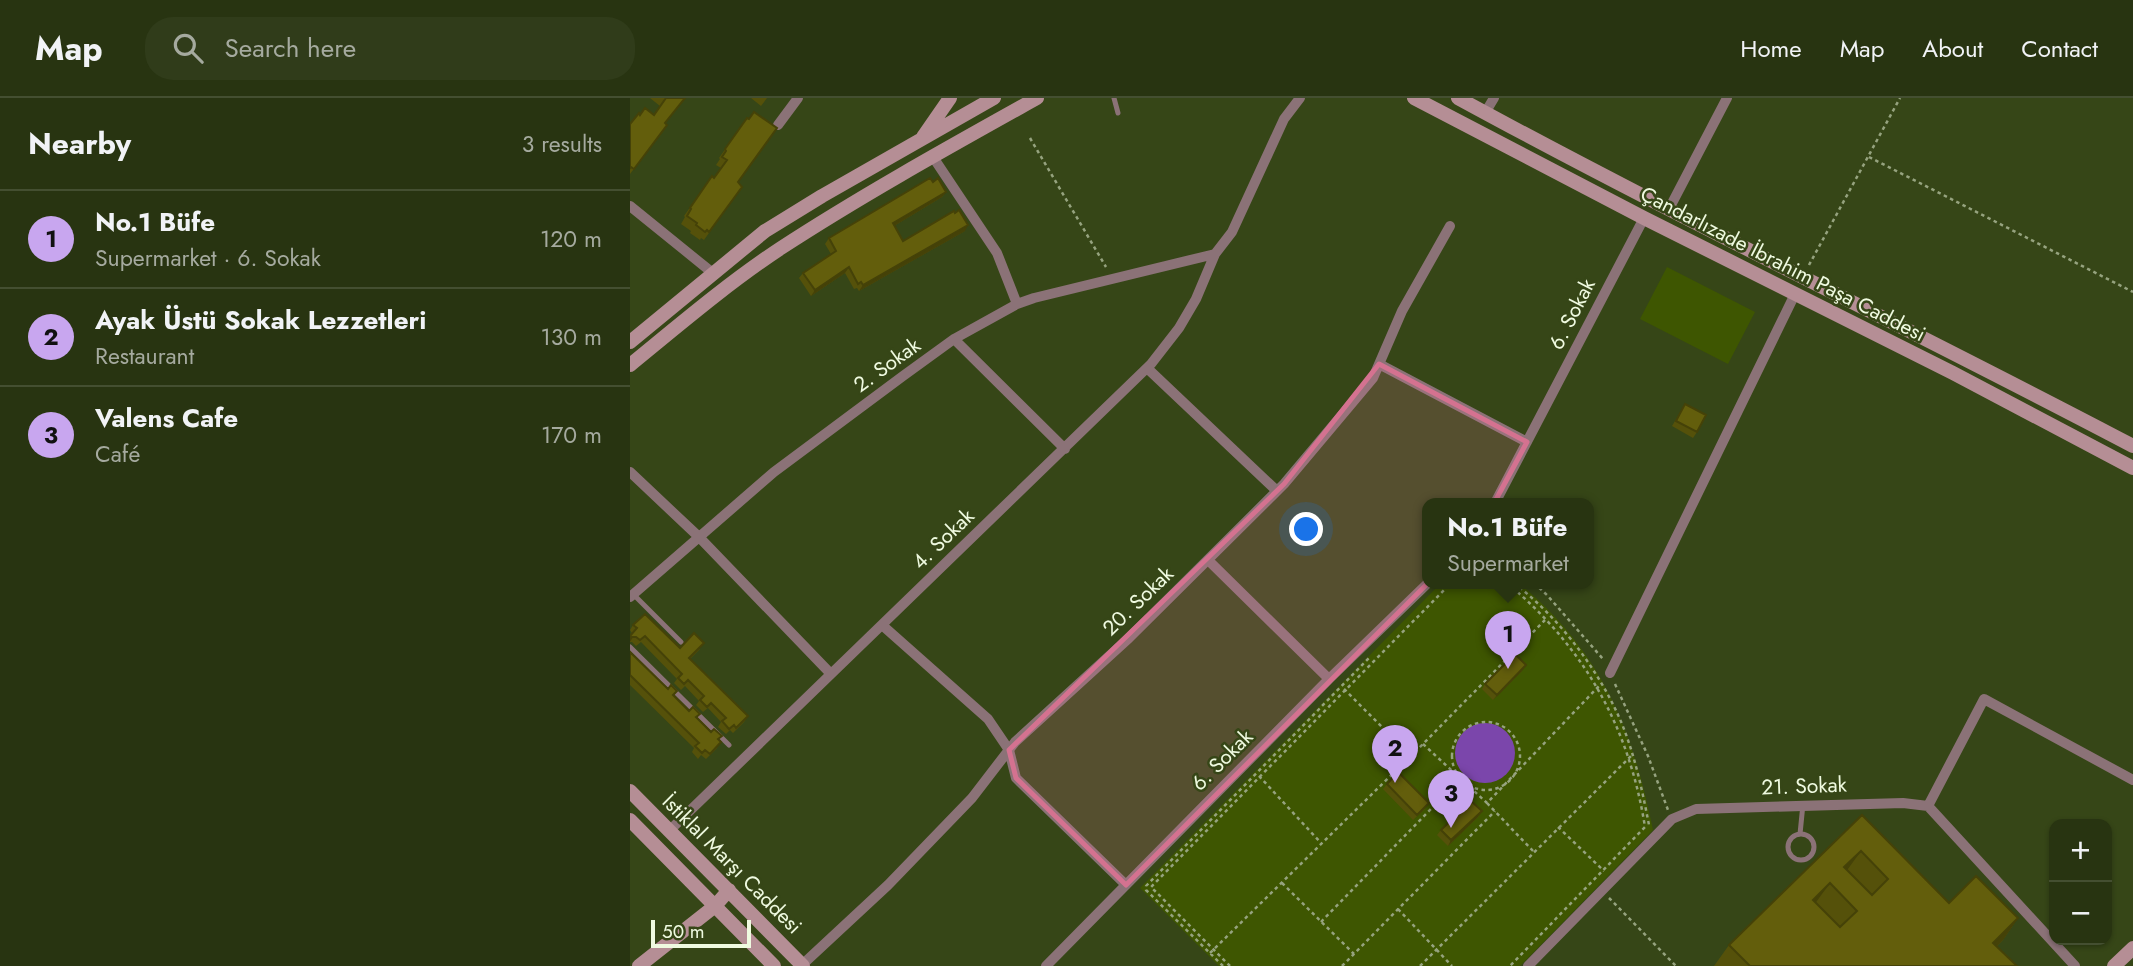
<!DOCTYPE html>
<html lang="en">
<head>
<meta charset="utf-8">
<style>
  body { margin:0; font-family:Jost,sans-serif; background:#303c1a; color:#f1f3f6 }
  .controls { position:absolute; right:21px; bottom:21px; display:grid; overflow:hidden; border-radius:14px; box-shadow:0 2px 5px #0004 }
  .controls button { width:63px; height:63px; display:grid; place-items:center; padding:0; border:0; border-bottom:2px solid #444f31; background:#283411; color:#f1f3f6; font:35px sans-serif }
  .scale { position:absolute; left:21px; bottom:18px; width:100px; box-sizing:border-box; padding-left:7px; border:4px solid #effae0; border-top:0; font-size:19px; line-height:24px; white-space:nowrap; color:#effae0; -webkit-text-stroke:5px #364617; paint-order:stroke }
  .you { position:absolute; left:677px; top:432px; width:24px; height:24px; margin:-18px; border:5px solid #fff; border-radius:50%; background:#1a73e8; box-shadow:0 0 0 10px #1a73e833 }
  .badge { display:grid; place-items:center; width:46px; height:46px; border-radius:50%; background:#c8a6ef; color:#111; font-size:23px; font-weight:700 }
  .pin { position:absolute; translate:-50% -58px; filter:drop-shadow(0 2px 4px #0008) }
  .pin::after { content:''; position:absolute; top:37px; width:24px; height:21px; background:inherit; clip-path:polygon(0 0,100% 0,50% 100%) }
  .popup { position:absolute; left:792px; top:400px; width:172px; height:91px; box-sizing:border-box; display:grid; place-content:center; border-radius:14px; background:#283411; filter:drop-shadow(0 2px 5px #0005); font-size:23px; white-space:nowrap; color:#a5aa9f }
  .popup b { font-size:26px; color:#f1f3f6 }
  .popup::after { content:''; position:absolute; left:50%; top:100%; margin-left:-14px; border:14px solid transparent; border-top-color:#283411 }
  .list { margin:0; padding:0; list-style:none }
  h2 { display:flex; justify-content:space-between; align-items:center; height:91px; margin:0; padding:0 28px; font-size:30px }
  h2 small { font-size:23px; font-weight:400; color:#a5aa9f }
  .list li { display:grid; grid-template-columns:46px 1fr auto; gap:21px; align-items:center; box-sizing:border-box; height:98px; padding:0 28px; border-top:2px solid #444f31 }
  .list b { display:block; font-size:26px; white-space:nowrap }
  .list p { margin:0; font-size:23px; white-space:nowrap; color:#a5aa9f }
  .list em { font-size:23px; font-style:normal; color:#a5aa9f }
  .icon { flex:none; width:38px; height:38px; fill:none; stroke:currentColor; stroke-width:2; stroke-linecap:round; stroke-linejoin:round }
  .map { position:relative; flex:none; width:1503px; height:868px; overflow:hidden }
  header { display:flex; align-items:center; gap:42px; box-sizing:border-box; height:98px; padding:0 35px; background:#283411; border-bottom:2px solid #444f31 }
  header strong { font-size:33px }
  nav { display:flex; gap:38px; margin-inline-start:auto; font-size:24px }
  .search { width:490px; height:63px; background:#303c1a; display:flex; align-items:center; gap:18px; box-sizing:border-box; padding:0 24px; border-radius:28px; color:#a5aa9f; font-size:26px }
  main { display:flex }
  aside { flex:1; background:#283411 }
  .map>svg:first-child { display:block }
  .green { fill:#3e5601 }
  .water { fill:#7b46ab }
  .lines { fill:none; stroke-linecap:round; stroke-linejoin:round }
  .path { stroke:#96a37f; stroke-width:2.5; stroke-dasharray:3.5 3.5; stroke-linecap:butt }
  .lane { stroke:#8b7277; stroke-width:5 }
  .street { stroke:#8b7277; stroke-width:10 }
  .secondary { stroke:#b58e95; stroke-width:14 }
  .wall { fill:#55510a }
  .shaded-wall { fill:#454208 }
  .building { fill:#635e0c; stroke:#454208; stroke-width:2; fill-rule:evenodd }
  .marked { fill:#d47290; fill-opacity:0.2; stroke:#d47290; stroke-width:5; stroke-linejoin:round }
  .labels { text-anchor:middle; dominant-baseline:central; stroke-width:5; stroke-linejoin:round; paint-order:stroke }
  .street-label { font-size:21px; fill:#effae0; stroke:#364617 }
</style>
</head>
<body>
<header>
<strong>Map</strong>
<div class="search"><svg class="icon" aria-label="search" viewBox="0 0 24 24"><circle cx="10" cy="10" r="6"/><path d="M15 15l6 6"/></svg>Search here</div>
<nav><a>Home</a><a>Map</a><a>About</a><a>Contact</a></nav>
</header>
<main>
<aside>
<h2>Nearby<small>3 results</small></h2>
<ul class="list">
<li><span class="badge">1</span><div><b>No.1 Büfe</b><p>Supermarket · 6. Sokak</p></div><em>120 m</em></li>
<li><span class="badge">2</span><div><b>Ayak Üstü Sokak Lezzetleri</b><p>Restaurant</p></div><em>130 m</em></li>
<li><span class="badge">3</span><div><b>Valens Cafe</b><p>Café</p></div><em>170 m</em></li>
</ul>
</aside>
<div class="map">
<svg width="1503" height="868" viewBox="0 0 1503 868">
  <rect width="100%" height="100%" fill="#364617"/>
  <path class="green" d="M1037,169l88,45 -27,52 -88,-45z
    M811,485h78c82,68 113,145 134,247l-133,136h-301l-79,-78z"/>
  <path class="water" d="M825 655a30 30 0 1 1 60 0a30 30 0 1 1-60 0Z"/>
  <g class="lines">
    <path class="path" d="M400,40l76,129
      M1239,59l264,135
      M1179,167l91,-167
      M877,485c78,65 122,144 138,244l-135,139
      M884,485c44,34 82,83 105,134 15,34 23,72 30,108
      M904,485l13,12 56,64
      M985,586l33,72 20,54
      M714,591l67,67
      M822 658a34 34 0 1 1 68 0a34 34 0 1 1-68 0Z
      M793,646l64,59 112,-117
      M629,678l62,67
      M857,705l46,48
      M928,729l46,44
      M652,785l72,71
      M979,800l67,68
      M768,811l54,57
      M691,824l139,-143
      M580,855l213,-209 122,-124
      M593,868l-77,-76v-4l225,-230
      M600,868l-79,-79 300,-304
      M712,868l153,-155
      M790,868l213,-212"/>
    <path class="lane" d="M484,0l4,15
      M3,496l48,48
      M0,549l99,98
      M1170,736l3,-30
      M1158 749a13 13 0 1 1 26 0a13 13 0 1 1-26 0Z"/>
    <path class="street" d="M855,15l9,-15
      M148,27l20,-27
      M303,59l64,96 20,51
      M0,108l84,68
      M1039,111l58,-111
      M324,241l111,110
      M749,266l148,78
      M517,270l130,123
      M0,374l69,65 132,137
      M865,405l149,-285
      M578,462l121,119
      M0,499l144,-125 129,-96 51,-37 63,-35 17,-6 181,-44
      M252,527l106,94 21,31 7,28 110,107
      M980,575l185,-379
      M1298,708l56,-107 149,81
      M40,732l481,-466 28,-36 17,-29 19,-45 17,-22 52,-113 16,-21
      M172,867l86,-80 84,-87 43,-56 114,-104 155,-154 89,-106 29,-67 48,-85
      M416,868l283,-287 99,-96
      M898,868l144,-147 24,-10 207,-6 25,3 147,160"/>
    <path class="secondary" d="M784,0l230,120 309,155 180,95
      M828,0c222,121 451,230 675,348
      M293,39l27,-39
      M0,244l135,-111 57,-35 172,-98
      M0,267c49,-40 98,-82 151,-117 83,-54 170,-102 256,-150
      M0,693l173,175
      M0,722l144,146
      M9,868l76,-60 14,-16
      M1484,868l19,-18"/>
  </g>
  <path class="wall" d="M20,0h35l-20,26 -3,9 -32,41v-50l10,-9h14l6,-9z
    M121,0h16l-6,8z
    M117,20l-9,64 4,5 -38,53 -3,-2 -1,2 -10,-7 1,-2 -10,-7 4,-7 -1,-1 28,-40 2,2 7,-10 -5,-3 4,-6 -1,-1z
    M303,84l13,10 -4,5 -48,29 9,15 62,-10 -106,60 -2,-3 -3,1 -9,-16 -34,23 -12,-18 4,-5 28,-19 -6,-10 4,-6z
    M1055,306l12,28 -4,6 -21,-12z
    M3,527l47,23 20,1 -10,10 58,57 -4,6 -11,11 -3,-3 -4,4 -8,-7 3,-5 -13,-14 -5,4 -7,-7 3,-4 -14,-15 -4,4 -7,-7 3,-4 -36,-37 -5,4 -4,-4h-2v-6l2,-3 -2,-3z
    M0,554l38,37 9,2 -3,5 15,15 11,3 -3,4 22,22 -2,8 -11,11 -5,-4 -3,4 -6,-7 2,-4 -64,-63z
    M892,573l-29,29 -11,-11 3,-5z
    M757,686l38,25 -12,11 -30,-31z
    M852,713l-4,6 -30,29 -11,-11 4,-5z
    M1232,717l87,88 69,15 -15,22 -6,6 20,20h-303l15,-21z"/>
  <path class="shaded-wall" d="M316,94l-4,5 -53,32 4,-6z
    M338,127l-3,6 -106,60 4,-6z
    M219,169l-4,6 -34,23 4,-6z
    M896,567l-4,6 -29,29 4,-5z
    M852,713l-4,6 -30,29 3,-6z
    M1231,753l-16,22 -1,-6z
    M1200,785l-16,22 -1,-5z
    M1388,820l-15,22 -25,25 15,-22z"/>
  <path class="building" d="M36,0h19l-20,25 2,2 -33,44 -3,-2 -1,1v-44l9,-11 1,2 5,-7 9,7z
    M124,14l23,16 -39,54 4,5 -33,45 -2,-2 -2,2 -9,-7 1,-2 -10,-7 4,-7 -1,-1 22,-32 2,2 13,-18 -5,-3 4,-6 -1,-2 22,-31 2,1z
    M300,80l3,4 5,-4 8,14 -53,31 10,18 51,-30 1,2 4,-3 9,15 -105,60 -2,-3 -3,2 -9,-17 -34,23 -12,-17 33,-22 -7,-13z
    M1055,306l21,11 -9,17 -21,-11z
    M15,516l35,34 14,-15 10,10 -15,15 59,58 -12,12 -2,-3 -5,4 -7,-8 4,-3 -15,-15 -4,4 -7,-7 4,-4 -16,-16 -4,4 -6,-6 4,-4 -37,-38 -5,4 -4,-3h-4l-2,3v-4l7,-8 -4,-3z
    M0,554l38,37 3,-4 6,6 -4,4 16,16 4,-4 7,7 -4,3 15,15 3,-3 8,7 -4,3 3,3 -11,12 -5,-4 -3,3 -7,-7 4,-3 -69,-68z
    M885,556l11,11 -29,30 -12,-11z
    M768,674l31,31 -12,12 -30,-31z
    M841,703l11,10 -31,29 -10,-10z
    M1232,717l87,88 27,-27 42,42 -25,25 24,23h-267l-21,-21zM1231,753l27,28 -16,16 -28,-28zM1200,785l27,28 -17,16 -27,-27z"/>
  <path class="marked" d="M749,266l148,78 -49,91 -352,352 -110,-107 -7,-28 275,-266z"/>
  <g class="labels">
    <g class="street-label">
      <text transform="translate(1153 166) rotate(27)">Çandarlızade İbrahim Paşa Caddesi</text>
      <text transform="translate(942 216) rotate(-63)">6. Sokak</text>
      <text transform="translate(257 267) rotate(-36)">2. Sokak</text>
      <text transform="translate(313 441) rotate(-44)">4. Sokak</text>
      <text transform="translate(508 503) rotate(-44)">20. Sokak</text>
      <text transform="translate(592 662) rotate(-45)">6. Sokak</text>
      <text transform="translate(1174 688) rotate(-2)">21. Sokak</text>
      <text transform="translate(102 766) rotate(45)">İstiklal Marşı Caddesi</text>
    </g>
  </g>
</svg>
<div class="controls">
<button>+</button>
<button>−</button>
</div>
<div class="scale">50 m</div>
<div class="you"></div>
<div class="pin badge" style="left:878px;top:571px">1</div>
<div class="popup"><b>No.1 Büfe</b>Supermarket</div>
<div class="pin badge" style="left:765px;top:685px">2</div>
<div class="pin badge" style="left:821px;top:730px">3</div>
</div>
</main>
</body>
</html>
